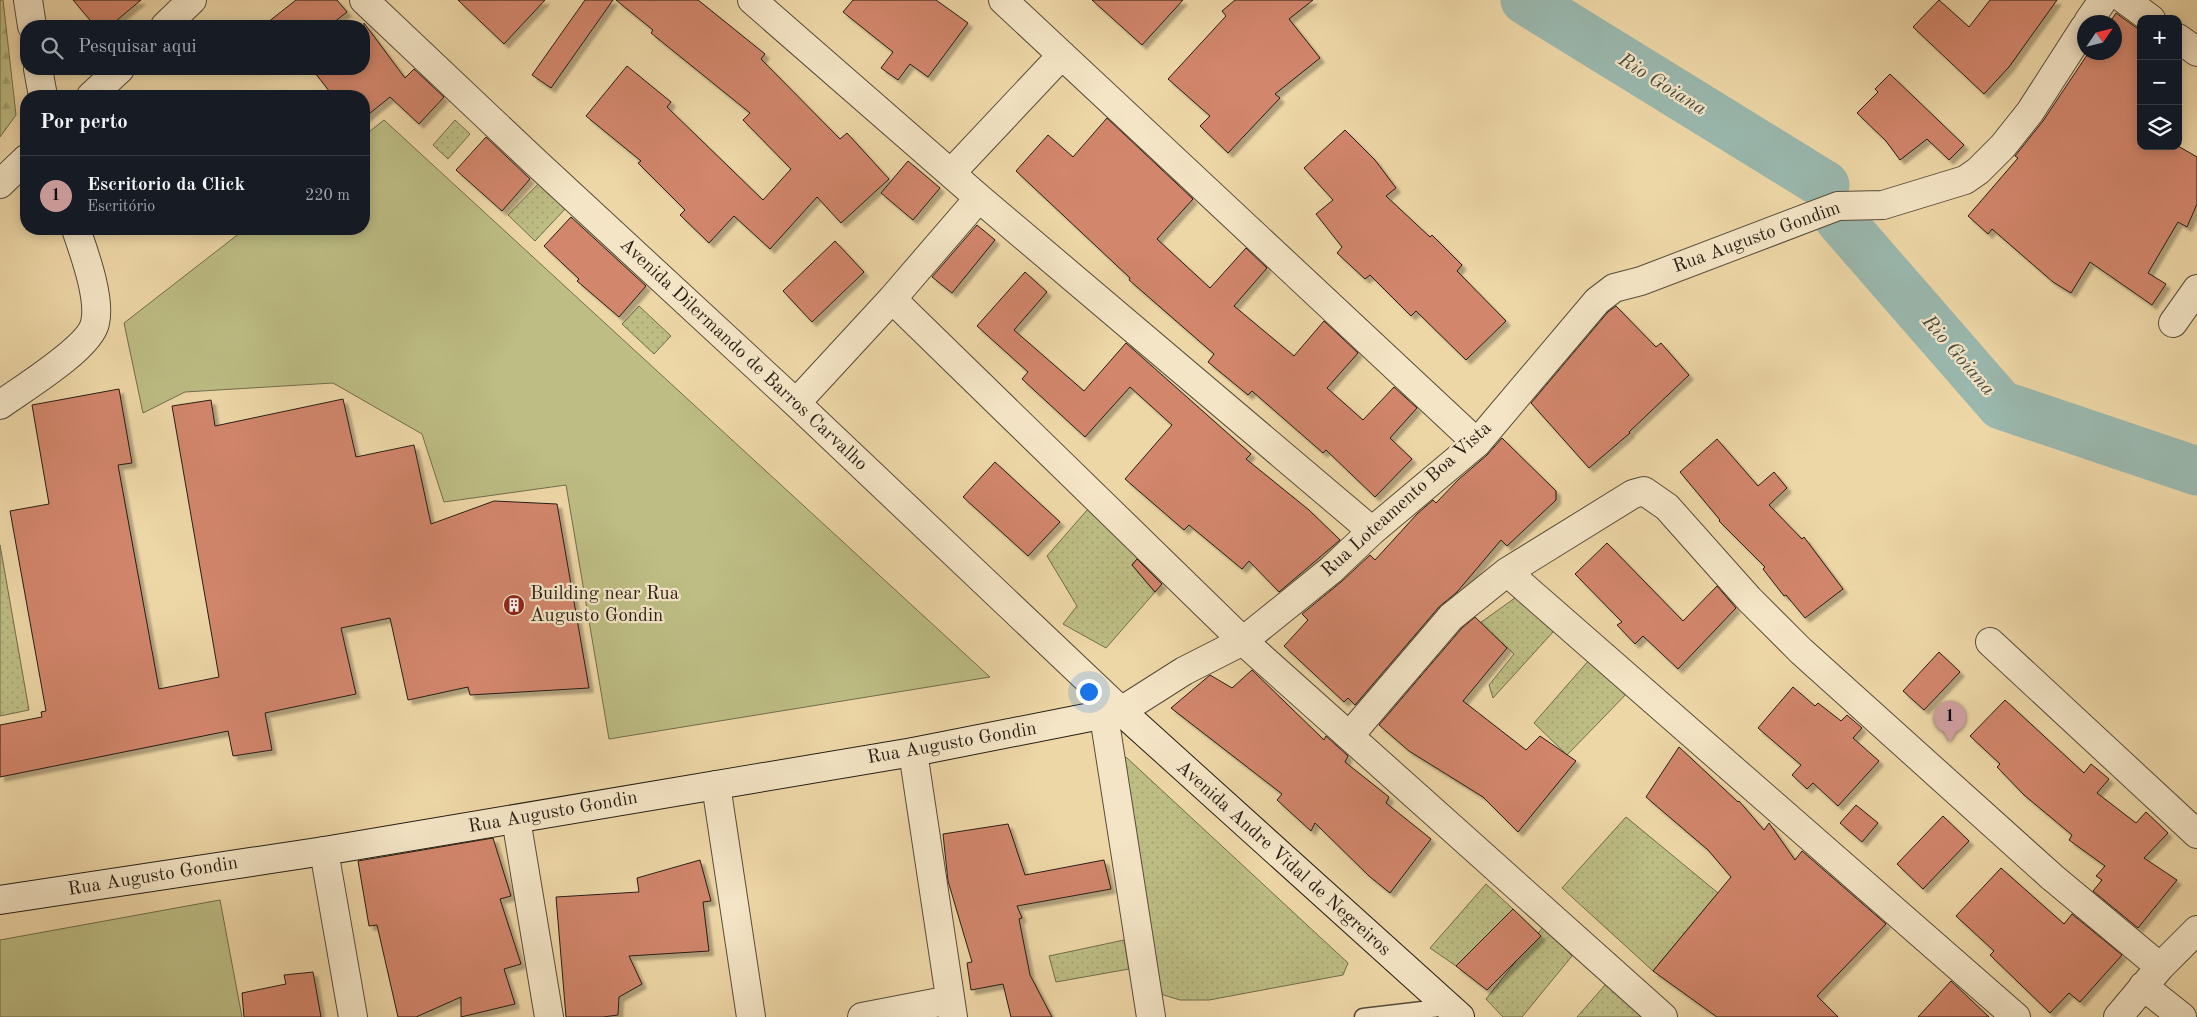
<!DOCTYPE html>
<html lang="pt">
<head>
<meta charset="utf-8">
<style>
  body { margin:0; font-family:"Old Standard TT",serif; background:#20242c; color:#f1f3f6 }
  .controls { position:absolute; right:15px; top:15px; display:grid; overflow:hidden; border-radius:10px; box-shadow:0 2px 12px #0003 }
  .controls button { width:45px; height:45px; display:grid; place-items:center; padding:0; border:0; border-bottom:1px solid #363941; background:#171b24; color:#f1f3f6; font:25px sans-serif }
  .compass { position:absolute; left:2077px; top:15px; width:45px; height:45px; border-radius:50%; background:#171b24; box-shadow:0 2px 12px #0003; rotate:55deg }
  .you { position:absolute; left:1088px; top:691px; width:18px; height:18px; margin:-12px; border:4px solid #fff; border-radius:50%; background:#1a73e8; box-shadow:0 0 0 8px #1a73e833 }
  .badge { display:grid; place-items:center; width:32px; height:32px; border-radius:50%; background:#c59692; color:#111; font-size:16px; font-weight:700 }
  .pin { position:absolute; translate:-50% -41px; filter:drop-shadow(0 1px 2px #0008) }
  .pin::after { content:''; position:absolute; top:26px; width:18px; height:15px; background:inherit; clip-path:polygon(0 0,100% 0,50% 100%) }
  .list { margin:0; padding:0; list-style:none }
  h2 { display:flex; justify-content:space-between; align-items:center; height:65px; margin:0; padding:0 20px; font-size:21px }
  h2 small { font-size:16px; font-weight:400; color:#9ea1a6 }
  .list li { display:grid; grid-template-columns:32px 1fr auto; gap:15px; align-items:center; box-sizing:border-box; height:80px; padding:0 20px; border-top:1px solid #363941 }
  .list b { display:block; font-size:19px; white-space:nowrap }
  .list p { margin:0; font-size:16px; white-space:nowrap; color:#9ea1a6 }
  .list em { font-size:16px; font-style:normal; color:#9ea1a6 }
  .icon { flex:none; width:28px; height:28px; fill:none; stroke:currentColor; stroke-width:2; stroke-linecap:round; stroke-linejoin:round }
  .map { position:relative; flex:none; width:2197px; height:1017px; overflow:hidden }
  .search { position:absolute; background:#171b24; box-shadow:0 2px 12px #0003; left:20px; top:20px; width:350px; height:55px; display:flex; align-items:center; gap:12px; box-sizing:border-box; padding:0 18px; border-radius:20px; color:#9ea1a6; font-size:19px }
  .panel { position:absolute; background:#171b24; box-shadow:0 2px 12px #0003; left:20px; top:90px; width:350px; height:145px; border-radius:20px }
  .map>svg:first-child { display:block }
  .grass { fill:url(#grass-dots); stroke:#716d4c }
  .forest { fill:url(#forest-firs); stroke:#716d4c }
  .green { fill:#bdbd84; stroke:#716d4c }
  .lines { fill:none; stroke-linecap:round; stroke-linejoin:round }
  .river { stroke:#9ab8ae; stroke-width:49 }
  .building { fill:#d2866c; stroke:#251d14; filter:url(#shadow) }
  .lane-casing { stroke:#574c39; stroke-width:19 }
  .street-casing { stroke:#574c39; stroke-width:30 }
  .secondary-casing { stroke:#251d14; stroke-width:30 }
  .lane { stroke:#f4e5c6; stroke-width:16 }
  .street { stroke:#f4e5c6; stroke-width:28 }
  .secondary { stroke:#f4e5c6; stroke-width:28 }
  .labels { text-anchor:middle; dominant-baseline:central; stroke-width:4.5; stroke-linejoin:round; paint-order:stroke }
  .street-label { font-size:19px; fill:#251d14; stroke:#f4e5c6 }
  .poi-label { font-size:19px; fill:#251d14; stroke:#f4e5c6; text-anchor:start }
  .water-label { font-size:20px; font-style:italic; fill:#484c42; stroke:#f4e5c6 }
</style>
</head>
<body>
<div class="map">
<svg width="2197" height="1017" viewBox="0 0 2197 1017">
  <defs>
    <pattern id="grass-dots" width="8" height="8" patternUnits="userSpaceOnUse" patternTransform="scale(1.25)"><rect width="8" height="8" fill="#bdbd84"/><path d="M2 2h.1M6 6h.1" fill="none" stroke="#a2a271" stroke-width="1.8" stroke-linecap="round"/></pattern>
    <pattern id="forest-firs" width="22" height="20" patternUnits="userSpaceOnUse" patternTransform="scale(1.25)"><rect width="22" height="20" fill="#bdbd84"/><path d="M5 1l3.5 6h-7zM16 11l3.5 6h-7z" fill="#a2a271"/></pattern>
    <filter id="shadow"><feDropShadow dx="4.5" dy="4.5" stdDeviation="1" flood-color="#0004"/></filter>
  </defs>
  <rect width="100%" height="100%" fill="#eed7a7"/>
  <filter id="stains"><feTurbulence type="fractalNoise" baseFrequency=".004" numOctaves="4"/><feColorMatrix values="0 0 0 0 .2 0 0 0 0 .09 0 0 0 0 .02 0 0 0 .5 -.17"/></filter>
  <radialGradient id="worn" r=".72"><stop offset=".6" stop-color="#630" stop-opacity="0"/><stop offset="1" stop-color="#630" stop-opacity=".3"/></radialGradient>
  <path class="grass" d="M455,120l15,14 -22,25 -15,-14z
    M539,183l26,26 -30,32 -27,-26z
    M639,306l32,30 -17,18 -32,-30z
    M1095,501l50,48 -13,16 23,27 -49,56 -43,-24 14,-18 -30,-50z
    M0,545l29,165 -29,6z
    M1526,590l37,31 -70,77 -4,-13 25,-31 -34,-31z
    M1597,651l38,34 -68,70 -33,-32z
    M1122,756l5,2 221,205 -5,12 -134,25h-29l-26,-8z
    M1626,817l92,76 -65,78 -91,-83z
    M1486,884l27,25 -57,57 -26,-18z
    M1544,926l28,30 -50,61h-19l-17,-18z
    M1124,940l5,29 -73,13 -7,-26z
    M1606,984l36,33h-65z"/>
  <path class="forest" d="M0,0h3l13,115 -16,22z"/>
  <path class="green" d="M384,120l606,557 -381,62 -43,-254 -122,17 -22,-68 -89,-51 -148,9 -42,21 -19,-90 121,-94h119v-93z
    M220,900l22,117h-242v-77z"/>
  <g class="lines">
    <path class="river" d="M1525,0l300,185
      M1839,219l162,186 196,66"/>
  </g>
  <path class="building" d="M73,0h68l-31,26h-15z
    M296,0h41l10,12 -18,14h-66z
    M458,0h87l-41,44z
    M585,0h28l-62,88 -19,-13z
    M616,0h82l67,54 -4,5 79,80 7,-6 42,46 -48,44 -24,-26 -47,52 -36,-33 -25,27 -29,-28 5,-5 -47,-47 3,-2 -55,-45 41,-50 44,36 -4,5 96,93 28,-31 -48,-49 7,-7 -99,-80 2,-3z
    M853,0h83l32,23 -40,54 -18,-13 -12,16 -17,-12 12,-16 -50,-40z
    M1092,0h91l-41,45z
    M1235,0h78l-24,19 31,39 -45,36 5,4 -52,55 -28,-27 10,-10 -42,-37 58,-63 -4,-5z
    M1939,0l30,27 21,-27h67l-48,67 -25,27 -71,-67z
    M2116,13l25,18v115h37l19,11v47l-10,23 -9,-5 -30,51 18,11 -14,21 -62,-43 -19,31 -18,-11 -61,-53 -4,5 -20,-18 50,-58 -3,-2 28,-35 46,-69h25v-30h-4z
    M364,23l41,55 9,-9 30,28 -25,27 -29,-27 -26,21v-22h-31l-21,-27h52z
    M1890,74l74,71 -15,15 -22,-21 -27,21 -14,-19 -29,-28 21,-21 -3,-3z
    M1107,118l86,81 -36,40 53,49 36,-40 21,20 -33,38 60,50 30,-35 34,32 -31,35 36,32 31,-33 23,21 -27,30 22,21 -37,38 -49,-47 -3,3 -71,-62 -4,4 -40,-33 6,-8 -85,-74 1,-2 -114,-107 32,-36 25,22z
    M1345,130l30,30 21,28 -10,8 44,41 2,-2 30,30 -5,6 49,50 -40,39 -50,-49 -5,5 -41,-41 -5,4 -28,-26 5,-6 -26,-33 17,-14 -29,-32z
    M486,137l44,42 -28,32 -46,-41z
    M908,161l32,27 -27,32 -32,-27z
    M571,217l75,69 -27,31 -42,-36 2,-2 -35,-33z
    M977,225l18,15 -43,53 -20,-16z
    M835,241l29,31 -52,50 -29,-31z
    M1025,272l22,20 -33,38 70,61 42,-48 125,111 -5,5 63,51 31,30 -61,52 -30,-31 -7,8 -53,-44 -5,5 -59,-51 47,-54 -42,-38 -45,50 -63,-58 6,-7 -51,-46z
    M1616,306l40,41 5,-4 28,32 -60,57 1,1 -41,35 -58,-65 77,-91z
    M119,389l13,74 -14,2 41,224 60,-12 -47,-271 39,-6 4,26 128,-27 13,58 58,-12 17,79 63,-23 63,3 32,184 -119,7 -2,-8 -60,13 -18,-82 -49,10 15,66 -91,19 7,37 -39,6 -5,-25 -228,46v-52l42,-8 -1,-5 5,-1 -36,-200 39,-7 -17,-99z
    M1502,438l54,53v9l-49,46 -6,-6 -44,52 -18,15 -84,98 -7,-7 -4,4 -60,-56 24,-26 -6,-6 39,-32 29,-27 5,5 42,-46 16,-14 3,3 22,-23 29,-25z
    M1717,439l41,47 16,-14 13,16 -18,17 33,34 2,-2 39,52 -38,29 -19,-23 -2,1 -21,-27 2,-2 -46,-46 1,-1 -40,-48z
    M995,462l65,60 -32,34 -65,-59z
    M1607,543l76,78 34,-35 19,22 -58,61 -35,-33 -8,8 -18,-19 5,-3 -47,-48z
    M1137,559l25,25 -7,8 -23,-27z
    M1475,617l32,31 -44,53 63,49 14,-14 36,25 -58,71 -35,-35 -74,-46 -30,-26 83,-97z
    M1939,652l21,20 -36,38 -21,-19z
    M1252,670l72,70 2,-4 22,20 -3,6 44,35 -3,6 45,36 -41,54 -21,-17 -54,-53 -4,8 -34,-31 5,-6 -111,-86 39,-33 22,13z
    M1793,687l22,19 3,-3 23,18 6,-6 15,13 -9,10 26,23 -41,45 -25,-23 -6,6 -15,-14 9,-10 -43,-37z
    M2005,700l79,73 7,-9 18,15 -12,14 39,30 10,-11 22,21 -24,25 33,22 -39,48 -45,-37 9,-11 -6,-4 9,-10 -36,-26 3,-5 -48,-40 -27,-28 3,-3 -30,-28z
    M1679,747l59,55 1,-1 25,29 5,-7 26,37 7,-9 84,73 -69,72 21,21h-121l-64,-46 78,-94 -23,-27 -62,-53z
    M1856,805l22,18 -16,19 -22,-19z
    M1943,816l26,25 -46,48 -26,-25z
    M1008,824l17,51 79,-15 7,29 -94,17 5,12 -3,1 11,56 22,42h-41l-8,-33 -32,6 -4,-27 5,-1 -24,-81 -5,-47z
    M493,838l18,58 -11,3 21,65 -17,5 11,35 -54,13v-20l-45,20h-18l-21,-92 -8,1 -11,-65z
    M700,860l11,41 -8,1 6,49 -80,5 13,28 -23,13 -1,18 -15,2h-37l-10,-120 83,-5 -2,-14z
    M2001,868l63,56 8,-10 50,41 -42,47 -11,-9 -19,20 -60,-58 4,-4 -38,-35z
    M1513,909l28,27 -54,54 -31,-24z
    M313,972l8,45h-77l-2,-24 44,-9 -2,-9z
    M1951,981l38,36h-71z"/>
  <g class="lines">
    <g class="lane-casing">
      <path id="lane" d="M1363,1017l85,-10"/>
    </g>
    <g class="street-casing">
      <path id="street" d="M28,0l4,26
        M364,0l167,158 265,245 325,308 63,-40 59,-30 88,-71 41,-39 105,-88 120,-142 17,-13 27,-7 197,-75 45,-1 82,-25 13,-9 25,-25 27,-34 54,-84
        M752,0l227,198 393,333
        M1003,0l474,443
        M2125,0l26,19
        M2088,22l15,-22
        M165,26l27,-26
        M2178,38l19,14
        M38,69l5,27
        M91,96l29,-27
        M951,173l111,-118
        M0,184l26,-25
        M892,299l351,342 420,376
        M2173,323l24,-34
        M796,403l96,-104 87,-101
        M0,405c22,-16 90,-57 95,-82 6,-25 -11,-70 -19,-94
        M1507,572l509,445
        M1990,642l207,192
        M1104,716l47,301
        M1350,735l101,-118 56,-45 126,-78 11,-3 23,16 82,92 52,52 251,226 108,90
        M913,752l40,265
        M716,785l35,232
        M516,819l33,198
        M324,851l29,166
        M2143,986l39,31
        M862,1017l88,-17
        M2118,1017l42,-50 37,-37"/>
    </g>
    <g class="secondary-casing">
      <path id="secondary" d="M0,900l324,-49 589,-99 208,-41 339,306"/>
    </g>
    <use href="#lane" class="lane"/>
    <use href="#street" class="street"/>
    <use href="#secondary" class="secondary"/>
  </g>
  <defs>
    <g id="building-disc" transform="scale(1.125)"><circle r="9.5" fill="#8f2418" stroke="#f4e5c6"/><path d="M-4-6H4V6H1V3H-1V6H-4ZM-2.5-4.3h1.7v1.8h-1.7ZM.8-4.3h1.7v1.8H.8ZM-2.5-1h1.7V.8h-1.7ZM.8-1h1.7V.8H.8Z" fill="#fff"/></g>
  </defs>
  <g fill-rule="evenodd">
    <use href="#building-disc" x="514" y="605"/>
  </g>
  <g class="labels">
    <g class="street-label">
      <text transform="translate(1757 238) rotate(-20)">Rua Augusto Gondim</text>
      <text transform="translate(743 355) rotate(43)">Avenida Dilermando de Barros Carvalho</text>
      <text transform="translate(1407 500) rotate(-42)">Rua Loteamento Boa Vista</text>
      <text transform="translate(952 744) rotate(-10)">Rua Augusto Gondin</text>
      <text transform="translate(553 813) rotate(-10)">Rua Augusto Gondin</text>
      <text transform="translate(1283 859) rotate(42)">Avenida Andre Vidal de Negreiros</text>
      <text transform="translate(153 877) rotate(-9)">Rua Augusto Gondin</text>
    </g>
    <g class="poi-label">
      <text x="530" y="594">Building near Rua<tspan x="530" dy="22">Augusto Gondin</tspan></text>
    </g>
    <g class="water-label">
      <text transform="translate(1662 85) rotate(32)">Rio Goiana</text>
      <text transform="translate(1958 356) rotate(49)">Rio Goiana</text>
    </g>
  </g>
  <rect width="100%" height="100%" filter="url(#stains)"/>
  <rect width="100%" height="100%" fill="url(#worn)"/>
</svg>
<div class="controls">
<button>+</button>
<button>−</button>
<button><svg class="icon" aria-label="layers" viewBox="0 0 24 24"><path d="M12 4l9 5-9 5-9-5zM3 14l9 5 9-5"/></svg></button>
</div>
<svg class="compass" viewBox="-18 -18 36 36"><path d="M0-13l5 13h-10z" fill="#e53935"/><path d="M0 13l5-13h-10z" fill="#9ea1a6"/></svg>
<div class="you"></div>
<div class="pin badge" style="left:1950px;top:742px">1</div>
<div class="search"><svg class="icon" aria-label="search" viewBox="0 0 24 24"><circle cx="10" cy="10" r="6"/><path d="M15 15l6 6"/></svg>Pesquisar aqui</div>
<section class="panel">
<h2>Por perto<small></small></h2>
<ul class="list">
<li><span class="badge">1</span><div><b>Escritorio da Click</b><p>Escritório</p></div><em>220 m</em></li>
</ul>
</section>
</div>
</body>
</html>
